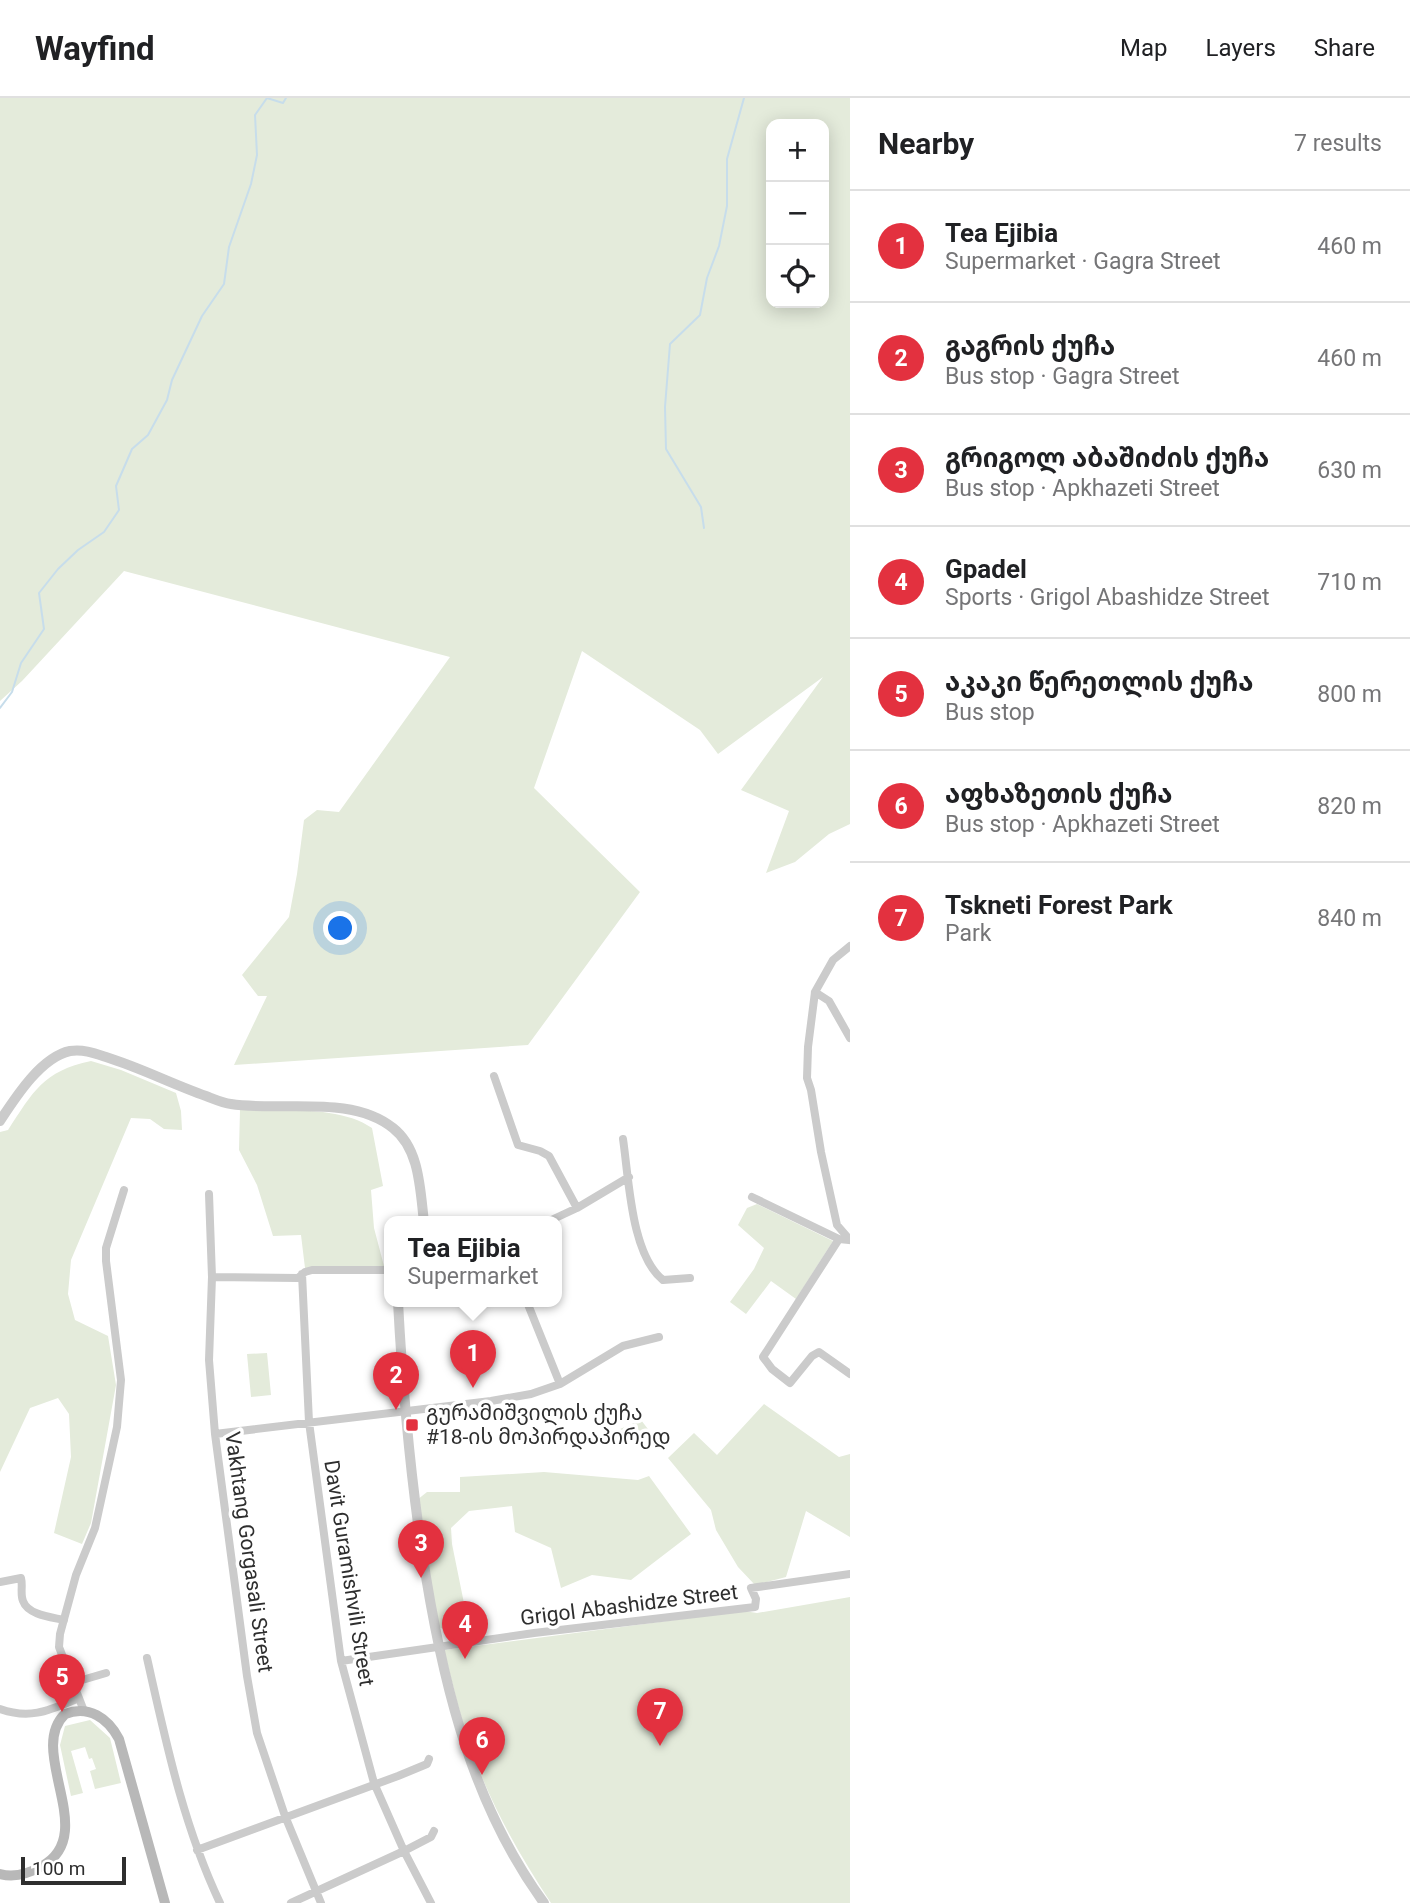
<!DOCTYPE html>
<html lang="en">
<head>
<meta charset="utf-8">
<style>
  body { margin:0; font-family:Roboto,"Noto Sans Georgian",sans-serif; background:#f2f2f2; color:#202124 }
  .controls { position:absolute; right:21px; top:21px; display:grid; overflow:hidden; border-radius:14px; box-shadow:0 4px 18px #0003 }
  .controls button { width:63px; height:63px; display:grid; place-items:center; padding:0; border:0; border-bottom:2px solid #e0e0e0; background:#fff; color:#202124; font:35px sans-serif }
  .scale { position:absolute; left:21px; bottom:18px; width:105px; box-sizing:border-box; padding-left:7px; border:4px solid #2e2e2e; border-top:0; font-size:19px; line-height:24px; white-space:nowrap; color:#2e2e2e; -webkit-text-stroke:5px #fff; paint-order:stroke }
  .you { position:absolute; left:341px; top:831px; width:24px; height:24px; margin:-18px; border:5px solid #fff; border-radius:50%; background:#1a73e8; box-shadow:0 0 0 10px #1a73e833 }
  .badge { display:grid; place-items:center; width:46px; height:46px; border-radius:50%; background:#e3313f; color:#fff; font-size:23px; font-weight:700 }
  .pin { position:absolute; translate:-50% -58px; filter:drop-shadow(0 2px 4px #0008) }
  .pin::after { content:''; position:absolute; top:37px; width:24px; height:21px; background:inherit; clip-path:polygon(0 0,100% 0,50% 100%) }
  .popup { position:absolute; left:384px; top:1118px; width:178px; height:91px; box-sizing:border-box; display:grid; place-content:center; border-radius:14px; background:#fff; filter:drop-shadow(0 2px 5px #0005); font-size:23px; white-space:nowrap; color:#757577 }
  .popup b { font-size:26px; color:#202124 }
  .popup::after { content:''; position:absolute; left:50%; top:100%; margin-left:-14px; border:14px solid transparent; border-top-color:#fff }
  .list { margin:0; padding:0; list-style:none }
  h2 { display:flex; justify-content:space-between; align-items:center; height:91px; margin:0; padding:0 28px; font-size:30px }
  h2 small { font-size:23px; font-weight:400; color:#757577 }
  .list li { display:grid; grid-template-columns:46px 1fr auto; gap:21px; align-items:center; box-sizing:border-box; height:112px; padding:0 28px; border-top:2px solid #e0e0e0 }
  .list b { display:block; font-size:26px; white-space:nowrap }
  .list p { margin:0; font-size:23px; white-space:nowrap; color:#757577 }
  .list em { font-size:23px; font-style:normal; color:#757577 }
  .icon { flex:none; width:38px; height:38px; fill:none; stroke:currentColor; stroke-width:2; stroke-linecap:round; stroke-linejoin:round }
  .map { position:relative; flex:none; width:850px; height:1805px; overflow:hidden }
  header { display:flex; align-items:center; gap:42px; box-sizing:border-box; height:98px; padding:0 35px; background:#fff; border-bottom:2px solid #e0e0e0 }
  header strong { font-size:33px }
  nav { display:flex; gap:38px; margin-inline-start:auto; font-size:24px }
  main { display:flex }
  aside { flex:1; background:#fff }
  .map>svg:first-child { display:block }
  .green { fill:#e4ebdb; fill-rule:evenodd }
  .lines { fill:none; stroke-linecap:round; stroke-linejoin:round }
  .stream { stroke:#c7ddeb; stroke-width:2 }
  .minor { stroke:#cbcbcb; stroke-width:8 }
  .tertiary { stroke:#cbcbcb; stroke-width:10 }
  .secondary { stroke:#b8b8b8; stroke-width:10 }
  .poi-dot { fill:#e3313f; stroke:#fff; stroke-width:2.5 }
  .labels { text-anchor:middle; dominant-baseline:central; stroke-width:7; stroke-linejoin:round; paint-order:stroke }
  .poi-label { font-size:21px; fill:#2e2e2e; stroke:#fff; text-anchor:start }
  .street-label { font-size:21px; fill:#2e2e2e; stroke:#fff }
</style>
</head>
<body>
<header>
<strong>Wayfind</strong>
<nav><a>Map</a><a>Layers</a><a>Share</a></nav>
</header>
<main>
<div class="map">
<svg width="850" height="1805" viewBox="0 0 850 1805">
  <rect width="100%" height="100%" fill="#fff"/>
  <path class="green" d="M0,0h850v726l-21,10 -34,28 -29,11 23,-62 -48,-21 82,-113 -105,77 -18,-24 -118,-79 -48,137 106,104 -112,153 -294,20 33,-69h-9l-16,-21 47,-58 8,-43 7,-54 13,-10 22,2 111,-155 -326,-86 -102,110 -22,20zM771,26h53v179h-53z
    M91,963l30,9 55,23 5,18 1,19 -18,-1 -14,-10 -19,-1 -60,142 -3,34 7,26 33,16 8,49 -25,138 -9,21 -28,-11 17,-76 -2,-43 -11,-16 -28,10 -30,64v-340l8,-2c25,-38 35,-59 83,-69z
    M240,1012c39,1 99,-5 132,18l11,58 -12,4 3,38 10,38 -79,2 -4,-33 -28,1 -16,-51 -18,-35z
    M757,1106l76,37 -37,58 -25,-18 -25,33 -16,-12 24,-33 10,-21 -26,-23 9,-17z
    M267,1255l4,42 -20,2 -4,-43z
    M764,1306l75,53 11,-3v83l-44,-26 -20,66 -31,8 -17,-18 -22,-37 -5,-20 -43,-52 26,-25 23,22z
    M641,1322l10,13 -31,14 -7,-15z
    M544,1374l94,8 11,-4 42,58 -60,46 -39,-5 -31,13 -10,-40 -36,-16 -3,-26 -43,5 -18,17 1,16 15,74 -3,2 3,16c-11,-1 -18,-6 -29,-9l-21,-127 10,-8h33v-15z
    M850,1499v306h-299c-31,-47 -59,-96 -78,-149 -12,-34 -20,-69 -29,-104l300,-39 13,2z
    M90,1622l20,18 11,45 -26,6 -5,-18 6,-2 -4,-11 -3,1 -4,-12 -14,4 12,42 -12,3 -11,-51 5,-19z"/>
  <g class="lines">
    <path class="stream" d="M704,430l-3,-21 -35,-58 -1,-42 5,-63 30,-29 7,-37 12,-32 8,-40v-47l17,-61
      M0,610l12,-16 9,-29 23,-34 -5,-36 19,-24 20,-19 26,-18 15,-22 -3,-24 16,-37 16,-14 19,-35 5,-20 30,-64 22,-32 5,-37 22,-63 6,-29 -2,-40 12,-17 16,5 3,-5"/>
    <path class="minor" d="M850,848l-17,14 -18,32 -7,55 -1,31 4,12 10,62 16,73 13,15
      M815,894l14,9 21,37
      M494,978l24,69 22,6 9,5 28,52
      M623,1041c6,40 8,116 40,141l27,-2
      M209,1096l3,83 -3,83 6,74 32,242 10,57 28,83 36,87
      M752,1099l87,42
      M547,1124l30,-14 52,-31
      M849,1142l-10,-1 -76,118 9,12 18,14 22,-27 7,-4 31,22
      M302,1176l7,148 32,239 33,122 30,68 27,52
      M212,1179l86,1 7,-6 7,-2h77
      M560,1286l63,-38 36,-9
      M215,1336l276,-33 40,-7 29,-10 -33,-82
      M0,1484l21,-4c2,7 -1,16 2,23 5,14 28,16 41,19
      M147,1560c19,84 36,167 73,245
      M341,1563l193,-28 221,-26 1,-8 -5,-11 99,-14
      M72,1585l34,-10
      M0,1611c31,11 50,1 79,-11
      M84,1613l-25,-64 1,-13 16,-59 19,-47 22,-101 4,-47 -15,-119v-13l18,-58
      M197,1752l201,-74 29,-12 2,-5
      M291,1805l113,-52 27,-14 3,-6"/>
    <path class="tertiary" d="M0,1023c15,-23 41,-64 70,-70 13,-2 24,2 36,6 35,11 66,27 100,39 8,3 17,7 25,8 50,8 120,-10 162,24 27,21 27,62 31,94
      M398,1204c5,93 13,184 28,275 19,115 48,230 118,326"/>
    <path class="secondary" d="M0,1776c15,4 28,0 42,-8 58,-32 -16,-115 23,-152 24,-9 43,4 54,25l46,164"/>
  </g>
  <rect class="poi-dot" x="405" y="1320" width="14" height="14" rx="3.5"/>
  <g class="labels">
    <g class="poi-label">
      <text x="426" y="1315">გურამიშვილის ქუჩა<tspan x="426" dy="24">#18-ის მოპირდაპირედ</tspan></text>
    </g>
    <g class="street-label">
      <text transform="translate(249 1454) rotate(82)">Vakhtang Gorgasali Street</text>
      <text transform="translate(349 1475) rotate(81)">Davit Guramishvili Street</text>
      <text transform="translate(629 1507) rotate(-7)">Grigol Abashidze Street</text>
    </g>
  </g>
</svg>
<div class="controls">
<button>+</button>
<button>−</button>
<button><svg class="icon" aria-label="locate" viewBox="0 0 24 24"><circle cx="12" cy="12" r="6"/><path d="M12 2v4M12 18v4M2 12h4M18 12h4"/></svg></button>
</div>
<div class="scale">100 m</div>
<div class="you"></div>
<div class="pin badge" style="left:473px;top:1290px">1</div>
<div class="popup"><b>Tea Ejibia</b>Supermarket</div>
<div class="pin badge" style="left:396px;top:1312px">2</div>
<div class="pin badge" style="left:421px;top:1480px">3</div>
<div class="pin badge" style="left:465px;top:1561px">4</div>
<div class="pin badge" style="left:62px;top:1614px">5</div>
<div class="pin badge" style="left:482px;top:1677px">6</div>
<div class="pin badge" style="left:660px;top:1648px">7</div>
</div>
<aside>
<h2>Nearby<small>7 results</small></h2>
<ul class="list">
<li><span class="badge">1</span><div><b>Tea Ejibia</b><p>Supermarket · Gagra Street</p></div><em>460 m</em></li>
<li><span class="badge">2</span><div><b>გაგრის ქუჩა</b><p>Bus stop · Gagra Street</p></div><em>460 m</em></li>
<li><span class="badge">3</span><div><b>გრიგოლ აბაშიძის ქუჩა</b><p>Bus stop · Apkhazeti Street</p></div><em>630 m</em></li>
<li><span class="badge">4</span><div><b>Gpadel</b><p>Sports · Grigol Abashidze Street</p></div><em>710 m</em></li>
<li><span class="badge">5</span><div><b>აკაკი წერეთლის ქუჩა</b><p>Bus stop</p></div><em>800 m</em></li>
<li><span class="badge">6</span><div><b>აფხაზეთის ქუჩა</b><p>Bus stop · Apkhazeti Street</p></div><em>820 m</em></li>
<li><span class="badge">7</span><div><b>Tskneti Forest Park</b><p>Park</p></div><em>840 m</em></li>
</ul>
</aside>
</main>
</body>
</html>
